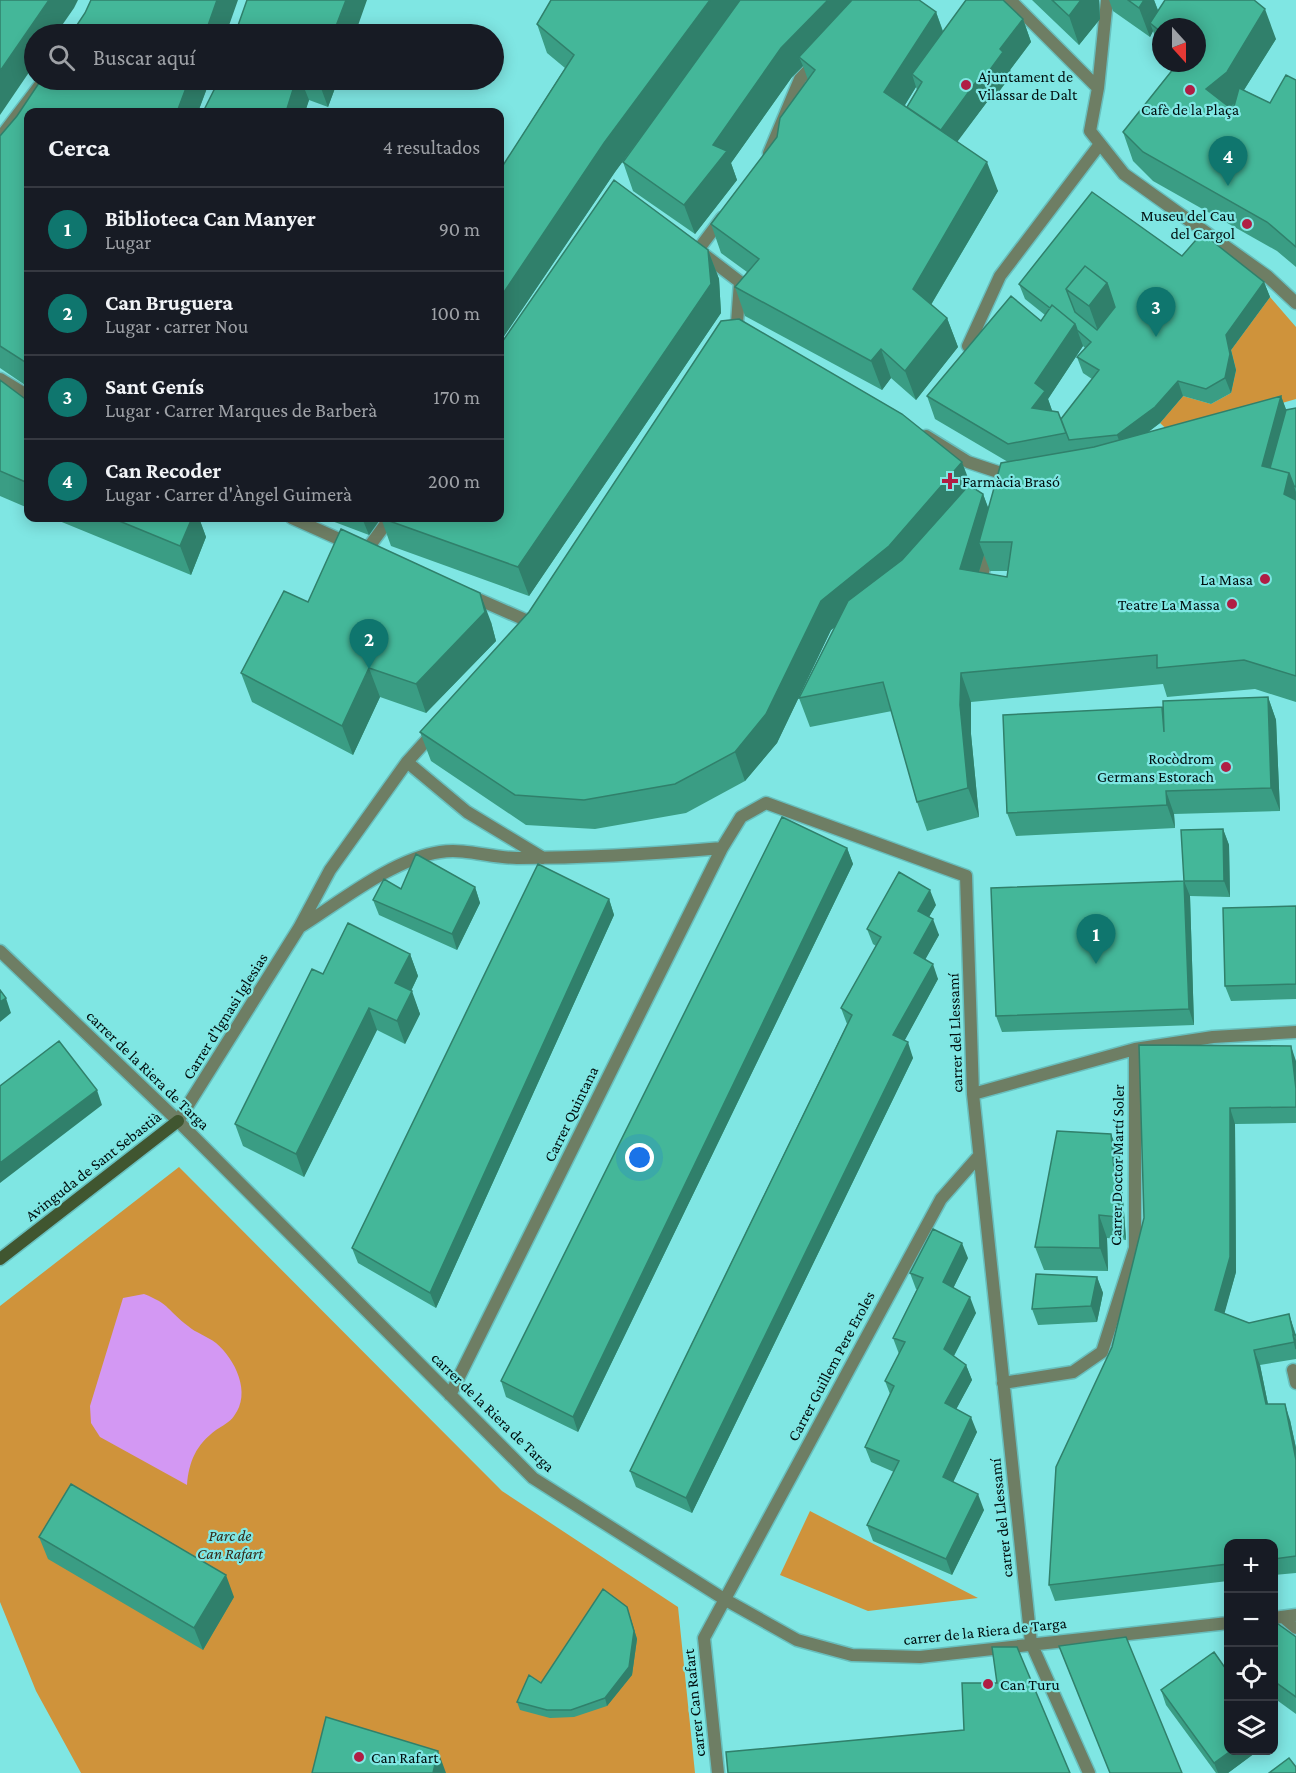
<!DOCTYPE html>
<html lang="es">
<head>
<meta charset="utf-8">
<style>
  body { margin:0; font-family:"Crimson Pro",serif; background:#20242c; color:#f1f3f6 }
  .controls { position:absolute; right:18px; bottom:18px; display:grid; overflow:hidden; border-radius:12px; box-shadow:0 3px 15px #0003 }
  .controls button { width:54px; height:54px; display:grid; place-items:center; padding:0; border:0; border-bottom:2px solid #363941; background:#171b24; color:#f1f3f6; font:30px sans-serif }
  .compass { position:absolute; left:1152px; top:18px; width:54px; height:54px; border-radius:50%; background:#171b24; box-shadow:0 3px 15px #0003; rotate:159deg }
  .you { position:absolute; left:640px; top:1158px; width:21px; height:21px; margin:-15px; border:4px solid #fff; border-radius:50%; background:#1a73e8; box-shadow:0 0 0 9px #1a73e833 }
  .badge { display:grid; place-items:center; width:39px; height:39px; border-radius:50%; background:#0f766e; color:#fff; font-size:20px; font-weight:700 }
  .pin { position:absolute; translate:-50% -50px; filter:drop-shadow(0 2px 3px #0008) }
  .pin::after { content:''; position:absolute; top:32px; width:21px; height:18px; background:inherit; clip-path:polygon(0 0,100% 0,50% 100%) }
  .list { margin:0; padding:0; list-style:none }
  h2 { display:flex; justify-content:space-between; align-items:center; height:78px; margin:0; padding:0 24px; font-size:26px }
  h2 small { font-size:20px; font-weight:400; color:#9ea1a6 }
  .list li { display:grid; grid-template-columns:39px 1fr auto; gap:18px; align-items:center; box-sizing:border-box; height:84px; padding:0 24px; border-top:2px solid #363941 }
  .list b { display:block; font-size:22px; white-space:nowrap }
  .list p { margin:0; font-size:20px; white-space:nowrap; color:#9ea1a6 }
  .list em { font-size:20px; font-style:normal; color:#9ea1a6 }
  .icon { flex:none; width:33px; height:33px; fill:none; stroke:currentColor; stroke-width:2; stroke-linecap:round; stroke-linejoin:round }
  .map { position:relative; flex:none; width:1296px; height:1773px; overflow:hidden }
  .search { position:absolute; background:#171b24; box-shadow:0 3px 15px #0003; left:24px; top:24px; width:480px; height:66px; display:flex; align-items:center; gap:15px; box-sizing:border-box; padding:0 21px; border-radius:33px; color:#9ea1a6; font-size:22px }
  .panel { position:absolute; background:#171b24; box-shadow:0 3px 15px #0003; left:24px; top:108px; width:480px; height:414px; border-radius:12px }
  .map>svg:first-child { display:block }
  .green { fill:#cf933b }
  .water { fill:#d398f3 }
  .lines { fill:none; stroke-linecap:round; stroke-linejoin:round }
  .lane-casing { stroke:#68bfbd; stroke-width:15 }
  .street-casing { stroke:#68bfbd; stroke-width:15 }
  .secondary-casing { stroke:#68bfbd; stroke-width:15 }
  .lane { stroke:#6e7e64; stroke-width:12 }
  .street { stroke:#6e7e64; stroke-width:12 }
  .secondary { stroke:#405630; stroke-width:12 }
  .wall { fill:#3a9d84; fill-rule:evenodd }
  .shaded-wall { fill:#30806b }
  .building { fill:#44b799; stroke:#30806b; stroke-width:1.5; fill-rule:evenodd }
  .poi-dot { fill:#b01e44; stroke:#7fe6e3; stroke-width:2 }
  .labels { text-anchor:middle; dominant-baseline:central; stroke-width:4.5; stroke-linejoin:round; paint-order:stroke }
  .poi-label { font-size:16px; fill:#000f0f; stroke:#7fe6e3; text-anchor:start }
  .street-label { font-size:16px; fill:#000f0f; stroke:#7fe6e3 }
  .park-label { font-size:16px; font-style:italic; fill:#352918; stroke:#7fe6e3 }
</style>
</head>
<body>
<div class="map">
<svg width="1296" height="1773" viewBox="0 0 1296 1773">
  <rect width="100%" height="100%" fill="#7fe6e3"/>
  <path class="green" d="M1270,297l26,30v72l-123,36 -13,-12 23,-27 28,8 20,-11 5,-23 -5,-20z
    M179,1167l323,324 176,116 17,166h-614l-45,-82 -36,-89v-296z
    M810,1511l168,87 -110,13 -88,-36z"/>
  <path class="water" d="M144,1294c26,10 24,17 44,32 8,7 19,10 28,17 19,16 36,50 18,73 -4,6 -12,10 -18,14 -20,15 -27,31 -29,55l-87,-48 -9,-14 -1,-17 33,-108z"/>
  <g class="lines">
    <g class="lane-casing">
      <path id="lane" d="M979,586l11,-39"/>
    </g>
    <g class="street-casing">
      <path id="street" d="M1010,0l88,88
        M1107,0l-9,88 -8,43 34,43 143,102 29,27
        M0,138l44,-58
        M769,153l31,-74 15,-16
        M698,250l42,32 -3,41 -7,10
        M698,250l24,-32
        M968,346l32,-70 100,-132
        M0,379l28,17
        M926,436l42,26 45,15
        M292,518l58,26
        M366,551l24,-33
        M471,596l59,26
        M407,762l60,50 76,46
        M300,927c40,-25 93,-68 140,-75 26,-4 51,6 77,6 69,0 137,-4 205,-10
        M0,951l178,170 355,357 191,121 73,41 55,15 68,2 308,-34
        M973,1094l162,-45 78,-12 83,-5
        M178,1121l121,-193 31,-58 77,-108 27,-30
        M1293,1370l3,13
        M1003,1383l70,-11 29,-20 33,-104v-199
        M450,1395l272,-547 19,-31 25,-14 200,73 7,218 58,549 58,130
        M1283,1617l13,11
        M1274,1618l22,-3
        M718,1773l-14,-135 237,-439 37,-42"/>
    </g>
    <g class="secondary-casing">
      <path id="secondary" d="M0,1259l178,-138"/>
    </g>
    <use href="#lane" class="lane"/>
    <use href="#street" class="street"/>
    <use href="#secondary" class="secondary"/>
  </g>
  <path class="wall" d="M1032,0h67l1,19 -21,26z
    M1109,0h45l4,10 118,29 -32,51 26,13 26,-23v187l-19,-16 -124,-70 -20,-20 -10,-29 53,-67 -2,-2h23l-36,-36v25l-8,-21 -3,6 -37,-26z
    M936,12l7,19 80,-12 8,23 -21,28 2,4 -20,27 -2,-3 -33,43 41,50 -67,114 16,13 11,29 -42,53 -25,-22 -9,12 -137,-74 -10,-29 12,-15 -26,-19 -10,-29 66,-87 31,-57 -5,-14 -11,11 -61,86 6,17 -42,54 -62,-43 -10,-29 27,-38 -35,48 -115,170v-172l65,-102 -18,-15 -10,-29zM916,87l1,3 -10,17 -2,-2z
    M41,80h169l-12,32h-170v275l-28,-19v-232l17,-20z
    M219,80h119l-10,27 -19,-7 -4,12h-102z
    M708,250l11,29 2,34 -192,283 -138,-50 -10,-28z
    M1182,256l82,26 6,15 -39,53 5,20 -5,23 -20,11 -28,-8 -23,27 -13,10 134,-37 5,14 10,-2v294l-41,-13 -88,8 -4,-13 -192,18v32l8,83 -52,14 -10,-29 -25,-91 -82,16 -11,-29 36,-71 -4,3 -54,113 -32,38 -59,32 -91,16 -69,-4 -95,-64 -11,-29 550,-247 13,9 5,14 20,-46 -73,-43 -8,-23 114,-75 4,-6 -20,-16 -6,-15zM1083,346l2,2 -8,9 6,16 9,6 -31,40 -9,-8 -4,-12zM984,555l6,16h18l-1,6 -28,-5z
    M0,380l28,21v107l-28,-12z
    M52,518h147l7,19 -15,38z
    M324,518h57l-12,17z
    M308,602l183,20 5,19 -70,72 -46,-16 -27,58 -101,-53 -11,-29z
    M1268,697l8,23 4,91 -106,3 1,14 -159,8 -9,-23 155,-106 2,4z
    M1223,829l6,16 1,52 -40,-1 4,129 -192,7 -6,-16 188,-135z
    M847,848l6,16 -275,568 -72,-35 -5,-16z
    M475,887l5,16 -23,47 -78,-35 -6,-15z
    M609,899l5,16 -178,393 -78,-45 -6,-15z
    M936,905l-7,12 10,18 -14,24 13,20 -34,62 9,17 -221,455 -56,-26 -6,-16 217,-447 -6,-16 35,-62 -3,-2 -6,-15z
    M1296,906v93l-65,2 -6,-15z
    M410,954l8,22 -7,15 9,23 -15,30 -28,-14 -73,147 -61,-31 -8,-22 88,-150z
    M1139,1045l157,16v62l-61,1 1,148 -12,41 25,10 40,-9 7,21v24l-36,6 8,39 22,16 6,28v125l-22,2v-31h-46v37l-173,20 -6,-16 63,-238 32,-129z
    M1120,1156l6,84 -19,-2 1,33 -64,-1 -9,-23z
    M968,1258l-15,30 23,25 -22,43 12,9 6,15 -16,29 21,23 -24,50 31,28 -32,65 -79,-34 -6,-16 27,-53 -23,-10 -6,-15 25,-53 -5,-13 14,-27 -6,-16 24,-49h-1l-6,-16z
    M1097,1277l6,16 -6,29 -59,3 -6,-16z
    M39,1537l195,60 -31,53 -155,-91z
    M627,1607l10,32 -5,36 -25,31 -33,11 -24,1 -30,-8 -3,-8 24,-19z
    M1274,1621l22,16v77l-22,-16z
    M1059,1646l123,127h-72z
    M1161,1690l98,60 -31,23h-12l-50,-68z"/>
  <path class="shaded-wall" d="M49,0h29l-4,8 -18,26h-22v31l-34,50v-44z
    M217,0h21l-12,34h-21z
    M346,0h21l-12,34h-22z
    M710,0h32l-127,172 -115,170v-44l104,-155z
    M828,0h40l-69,57 4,9 -11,11 -61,86 6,17 -42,54 -11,-29 29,-60 68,-97z
    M1081,0h18l1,19 -21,26 -10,-29z
    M1144,0h10l7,19 -11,4 3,8 -3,6 -11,-29z
    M1265,9l11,30 -39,62 -20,17 -11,-29z
    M936,12l10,29 -34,33 4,13 -21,34 -11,-29z
    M1023,19l8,23 -21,28 2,4 -20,27 -8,-23 16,-29z
    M981,75l9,23 -44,59 -9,-22z
    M189,80h21l-12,32h-21z
    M296,80h5l8,20 -4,12h-19z
    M318,80h20l-10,27z
    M987,162l11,29 -75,127 -10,-29z
    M708,250l11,29 2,34 -192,283 -11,-29z
    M1264,282l6,15 -39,53 5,20 -5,23 -6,-15 1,-43z
    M1107,283l14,40 -18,22 -14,-39z
    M947,318l11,29 -42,53 -11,-29z
    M1075,324l8,22 -35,53 5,14 -21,-5 3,-25z
    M881,349l10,29 -9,12 -11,-29z
    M1178,381l5,15 -23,27 -37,28 -6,-16z
    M1281,396l11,29 -16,57 -14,-16z
    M962,462l11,29 -74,84 -68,55 -54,113 -32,38 -10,-29 86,-151z
    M1289,473l7,19v26l-12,-24z
    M983,494l11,29 -15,19 5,13 -13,43 -11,-29z
    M192,518h7l7,19 -15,38 -11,-29z
    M362,518h19l-12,17z
    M480,593l11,29 5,19 -70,72 -10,-29z
    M369,668l11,29 -27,58 -11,-29z
    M961,673l10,29v32l8,83 -11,-29 -8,-83z
    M1268,697l8,23 4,91 -9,-23z
    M1166,791l8,23 1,14 -8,-23z
    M1223,829l6,16 1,52 -6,-16z
    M847,848l6,16 -275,568 -5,-15z
    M1184,881l6,15 4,129 -5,-16z
    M475,887l5,16 -23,47 -5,-16z
    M930,890l6,15 -13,22 -5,-16z
    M609,899l5,16 -178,393 -6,-15z
    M933,919l6,16 -19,34 -6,-16z
    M410,954l8,22 -14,30 -9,-23z
    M933,964l5,15 -39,72 -6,-16z
    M412,991l8,23 -15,30 -8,-23z
    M6,998l5,15 -11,9v-20z
    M369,1008l8,22 -73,147 -8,-23z
    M908,1042l5,16 -221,455 -6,-15z
    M1291,1046l5,15v28z
    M97,1090l5,15 -102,78v-20z
    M1230,1108l5,16 1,148 -15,54 -6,-16z
    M1111,1134l9,22 6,84 -8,-23z
    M1099,1215l8,23 1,33 -8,-23z
    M962,1243l6,15 -19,39 -6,-15z
    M1097,1277l6,16 -6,29 -6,-16z
    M970,1297l6,16 -27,52 -5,-16z
    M1289,1314l5,16 2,6v7z
    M1254,1350l6,15 11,54 -5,-15z
    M966,1365l6,15 -21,39 -6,-16z
    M1285,1404l5,16 6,28v12z
    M971,1417l6,15 -29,61 -5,-16z
    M978,1494l6,16 -32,65 -6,-16z
    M226,1575l8,22 -31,53 -9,-22z
    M627,1607l10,32 -5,36 -25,31 -2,-8z
    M1232,1750h27l-31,23h-10l-4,-10z
    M438,1751l8,22h-13z"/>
  <path class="building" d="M0,0h49l-49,71z
    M91,0h126l-12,34h-134l14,-21z
    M247,0h99l-13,34h-98z
    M551,0h159l-106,143 -104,155v-128l74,-115 -37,-31z
    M740,0h88l-47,48 -68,97 14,6 -43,54 -61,-43z
    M852,0h67l17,12 -52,80 103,70 -74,127 34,29 -42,53 -24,-22 -10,12 -136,-74 24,-28 -48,-35 66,-87 3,-19 35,-48 -16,-13z
    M966,0h37l20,19 -23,30 3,3 -19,26 -3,-3 -40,55 -34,-23 15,-25 -10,-8z
    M1052,0h29l-12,16z
    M1128,0h16l-5,8z
    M1165,0h89l11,9 -38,63 -21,17 27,21 6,-22 31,15 16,-28 10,5v167l-29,-25 -124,-70 -20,-20 55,-69h19v-36h-36v5l-11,-9z
    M41,80h148l-12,32h-149v252l-28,-18v-210l17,-20z
    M219,80h77l-10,32h-83z
    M614,180l94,70 3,34 -193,283 -137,-49h119v-173z
    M1092,192l90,64 20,-23 62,49 -38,53 4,19 -5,24 -19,11 -28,-8 -23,26 -38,28 -48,5 -8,-21 38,-49 -22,-13 14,-15 -14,-12 -2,-6 -23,-19 -2,3 -31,-24zM1085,266l22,17 8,24 -18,23 -22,-18 -9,-23z
    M1085,266l22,17 -18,23 -23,-17z
    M1011,296l30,25 11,-16 23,19 -40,59 10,8 -13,17 26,4 8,21 -58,11 -81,-48z
    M739,319l163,95 60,48 -73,84 -68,55 -55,113 -31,38 -60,32 -91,16 -69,-5 -95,-63 109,-120 192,-291z
    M0,380l28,21v82l-28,-12z
    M1281,396l-19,70 27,7 -5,21 12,6v176l-52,-16 -87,8v-13l-196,18 -1,32 8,83 -51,14 -34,-120 -84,16 49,-97 54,-41 67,-75 14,9 -23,75 47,8 5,-35h-33l22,-79 93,-16z
    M1296,408v79l-2,-1 -5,-13 -19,-5 16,-58z
    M112,518h80l-12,28z
    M341,529l139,64 5,19 -69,72 -47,-16 -27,58 -101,-53 43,-82 24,11z
    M1268,697l3,91 -105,3 1,14 -160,8 -4,-98 159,-8 2,25 -1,-31z
    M782,817l65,31 -274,569 -72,-36z
    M1223,829l1,52h-40l5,128 -193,7 -5,-128 193,-7 -3,-51z
    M416,854l59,33 -23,47 -79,-34 11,-21 17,10z
    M538,864l71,35 -179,394 -78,-45z
    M899,872l31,18 -12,21 15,8 -19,34 19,11 -40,71 15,7 -222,456 -56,-27 222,-456 -11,-7 40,-71 -14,-8z
    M1296,906v78l-71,2 -2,-78z
    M348,923l62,31 -15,29 17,8 -15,30 -28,-13 -73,146 -61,-30 77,-155 11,5z
    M0,990l6,8 -6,4z
    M59,1041l38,49 -97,73v-77z
    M1139,1045l152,1 5,43v18l-66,1v149l-15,53 34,13 40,-9 6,28 -41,8 12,54h19l11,56v96l-22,3v-15h-46v20l-179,21 7,-118 56,-120 32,-129z
    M1057,1131l54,3 7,83 -19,-2 1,33 -65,-1z
    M933,1229l29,14 -19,39 27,15 -26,52 22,16 -21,38 26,14 -28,60 35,17 -32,65 -79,-34 32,-64 -34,-14 29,-61 -9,-5 20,-39 -12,-4 30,-60 -13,-5z
    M1036,1274l61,3 -6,29 -59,3z
    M1293,1335h3v14z
    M71,1484l155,91 -32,53 -155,-91z
    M603,1589l24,18 7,24 -5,36 -24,31 -34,12h-24l-30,-8 12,-27 12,8z
    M1274,1621l22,16v60l-22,-16z
    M1126,1637l56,136h-72l-51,-127z
    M992,1647h25l53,126h-342l-2,-21 238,-22 -2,-47h35z
    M1214,1652l14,20v78h4l-18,13 -53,-73z
    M326,1717l112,34 -5,22h-121z
    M1289,1758l7,9v6h-27z"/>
  <g class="poi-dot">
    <circle cx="966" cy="85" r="6"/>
    <circle cx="1190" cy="90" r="6"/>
    <circle cx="1247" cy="224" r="6"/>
    <path d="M947 472h6v6h6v6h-6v6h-6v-6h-6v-6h6z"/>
    <circle cx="1265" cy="579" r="6"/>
    <circle cx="1232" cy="604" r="6"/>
    <circle cx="1226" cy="767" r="6"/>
    <circle cx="988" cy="1684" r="6"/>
    <circle cx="359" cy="1757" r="6"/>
  </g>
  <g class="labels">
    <g class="poi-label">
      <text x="978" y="76">Ajuntament de<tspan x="978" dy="18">Vilassar de Dalt</tspan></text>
      <text x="1190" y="109" text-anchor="middle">Cafè de la Plaça</text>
      <text x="1235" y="215" text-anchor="end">Museu del Cau<tspan x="1235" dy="18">del Cargol</tspan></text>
      <text x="962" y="481">Farmàcia Brasó</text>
      <text x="1253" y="579" text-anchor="end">La Masa</text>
      <text x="1220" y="604" text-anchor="end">Teatre La Massa</text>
      <text x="1214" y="758" text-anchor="end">Rocòdrom<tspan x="1214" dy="18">Germans Estorach</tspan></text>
      <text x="1000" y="1684">Can Turu</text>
      <text x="371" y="1757">Can Rafart</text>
    </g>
    <g class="street-label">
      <text transform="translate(225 1016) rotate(-58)">Carrer d'Ignasi Iglesias</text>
      <text transform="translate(955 1033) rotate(-92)">carrer del Llessamí</text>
      <text transform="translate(148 1070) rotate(44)">carrer de la Riera de Targa</text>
      <text transform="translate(571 1114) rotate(-64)">Carrer Quintana</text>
      <text transform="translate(1117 1165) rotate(-89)">Carrer Doctor Martí Soler</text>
      <text transform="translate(93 1166) rotate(-38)">Avinguda de Sant Sebastià</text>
      <text transform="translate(831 1366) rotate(-62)">Carrer Guillem Pere Eroles</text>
      <text transform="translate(493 1412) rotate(44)">carrer de la Riera de Targa</text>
      <text transform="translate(1001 1518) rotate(-96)">carrer del Llessamí</text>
      <text transform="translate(985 1631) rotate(-6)">carrer de la Riera de Targa</text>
      <text transform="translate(694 1703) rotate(-96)">carrer Can Rafart</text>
    </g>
    <g class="park-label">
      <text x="230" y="1535">Parc de<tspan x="230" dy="18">Can Rafart</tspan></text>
    </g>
  </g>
</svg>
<div class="controls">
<button>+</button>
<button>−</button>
<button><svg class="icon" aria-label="locate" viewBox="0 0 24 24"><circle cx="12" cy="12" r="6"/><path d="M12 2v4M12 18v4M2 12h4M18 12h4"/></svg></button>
<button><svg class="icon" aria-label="layers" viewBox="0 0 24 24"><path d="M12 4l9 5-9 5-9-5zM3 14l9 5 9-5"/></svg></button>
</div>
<svg class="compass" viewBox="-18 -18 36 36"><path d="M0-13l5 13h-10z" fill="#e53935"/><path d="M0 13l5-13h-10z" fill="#9ea1a6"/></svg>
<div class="you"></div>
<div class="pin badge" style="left:1096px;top:964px">1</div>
<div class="pin badge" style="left:369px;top:669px">2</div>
<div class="pin badge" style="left:1156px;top:337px">3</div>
<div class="pin badge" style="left:1228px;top:186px">4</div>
<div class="search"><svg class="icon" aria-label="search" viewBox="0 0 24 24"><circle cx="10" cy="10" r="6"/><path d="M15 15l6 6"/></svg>Buscar aquí</div>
<section class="panel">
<h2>Cerca<small>4 resultados</small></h2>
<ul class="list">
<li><span class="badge">1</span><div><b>Biblioteca Can Manyer</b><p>Lugar</p></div><em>90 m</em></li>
<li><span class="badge">2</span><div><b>Can Bruguera</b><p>Lugar · carrer Nou</p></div><em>100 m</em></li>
<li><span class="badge">3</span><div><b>Sant Genís</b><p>Lugar · Carrer Marques de Barberà</p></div><em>170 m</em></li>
<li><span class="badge">4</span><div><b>Can Recoder</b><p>Lugar · Carrer d'Àngel Guimerà</p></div><em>200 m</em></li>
</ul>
</section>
</div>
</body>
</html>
